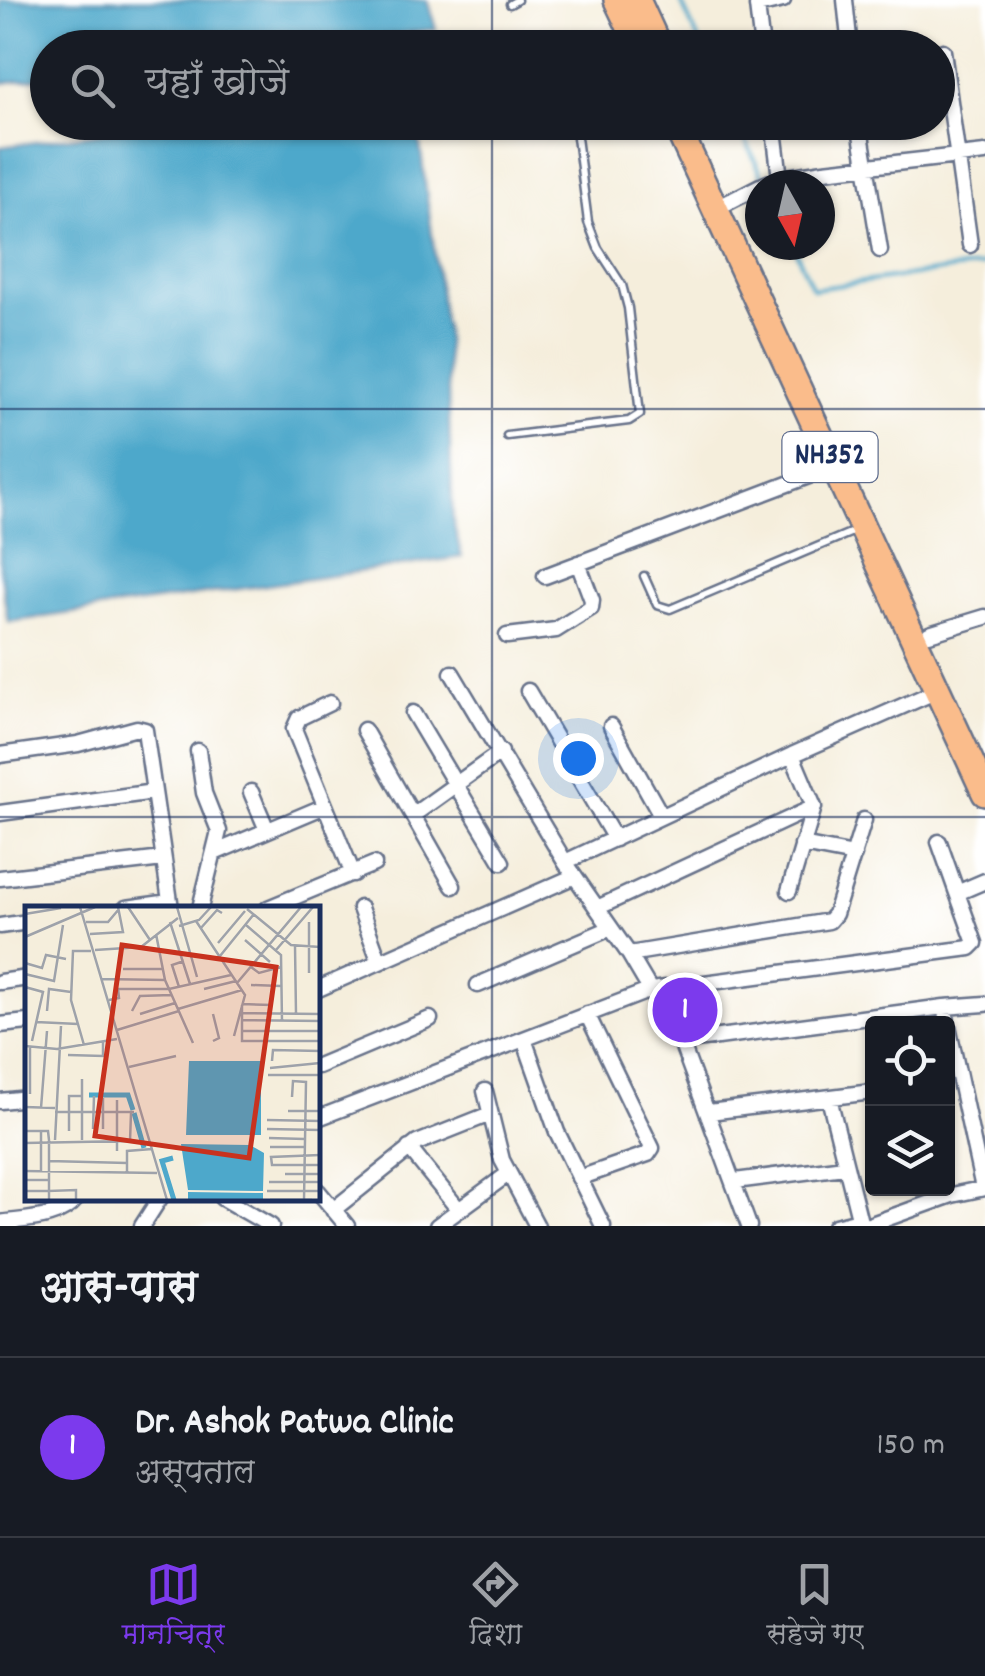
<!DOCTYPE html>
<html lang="hi">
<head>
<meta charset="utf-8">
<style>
  body { margin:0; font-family:Dekko,"Playpen Sans Deva",sans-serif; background:#242831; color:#f1f3f6 }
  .controls { position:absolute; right:30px; bottom:30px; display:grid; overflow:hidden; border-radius:10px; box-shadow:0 2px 8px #0004 }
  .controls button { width:90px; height:90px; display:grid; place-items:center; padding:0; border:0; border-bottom:2px solid #363941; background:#171b24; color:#f1f3f6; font:50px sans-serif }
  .compass { position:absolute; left:745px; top:170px; width:90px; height:90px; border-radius:50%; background:#171b24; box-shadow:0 2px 8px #0004; rotate:172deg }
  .you { position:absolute; left:578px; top:758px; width:35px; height:35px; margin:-25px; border:8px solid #fff; border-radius:50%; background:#1a73e8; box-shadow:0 0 0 15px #1a73e833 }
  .badge { display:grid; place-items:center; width:65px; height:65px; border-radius:50%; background:#7c3aed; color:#fff; font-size:32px; font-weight:700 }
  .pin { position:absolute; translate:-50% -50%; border:5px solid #fff; box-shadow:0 2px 10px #0006 }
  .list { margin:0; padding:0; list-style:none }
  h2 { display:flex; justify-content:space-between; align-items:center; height:130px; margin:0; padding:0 40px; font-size:42px }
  h2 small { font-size:32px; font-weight:400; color:#9ea1a6 }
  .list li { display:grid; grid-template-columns:65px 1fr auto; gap:30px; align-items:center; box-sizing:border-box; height:180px; padding:0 40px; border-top:2px solid #363941 }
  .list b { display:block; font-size:38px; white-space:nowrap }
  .list p { margin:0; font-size:32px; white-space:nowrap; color:#9ea1a6 }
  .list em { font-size:32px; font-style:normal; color:#9ea1a6 }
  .icon { flex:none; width:55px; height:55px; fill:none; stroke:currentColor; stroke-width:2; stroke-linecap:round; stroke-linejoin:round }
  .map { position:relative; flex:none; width:985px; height:1226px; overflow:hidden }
  .search { position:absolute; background:#171b24; box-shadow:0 2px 8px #0004; left:30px; right:30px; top:30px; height:110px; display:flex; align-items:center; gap:25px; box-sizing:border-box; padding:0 35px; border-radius:55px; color:#9ea1a6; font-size:38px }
  .sheet { height:310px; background:#171b24 }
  nav { display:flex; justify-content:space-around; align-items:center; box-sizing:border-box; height:140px; border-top:2px solid #363941; background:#171b24; font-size:28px; color:#9ea1a6 }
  nav a { display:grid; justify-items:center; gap:5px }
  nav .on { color:#7c3aed }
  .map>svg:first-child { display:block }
  .water { fill:#4da8cb; stroke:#346c94; stroke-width:2.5 }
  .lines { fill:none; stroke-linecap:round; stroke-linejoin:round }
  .stream { stroke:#4da8cb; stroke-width:4 }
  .lane-casing { stroke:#67728a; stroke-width:11 }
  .street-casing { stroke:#67728a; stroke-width:19 }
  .highway-casing { stroke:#67728a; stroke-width:30 }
  .lane { stroke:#fff; stroke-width:6 }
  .street { stroke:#fff; stroke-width:14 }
  .highway { stroke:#fabc8b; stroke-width:25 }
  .grid { fill:none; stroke:#1b2f5e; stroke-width:2.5; stroke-opacity:0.55 }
  .labels { text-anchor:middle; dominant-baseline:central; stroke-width:9; stroke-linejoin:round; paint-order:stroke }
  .shield { fill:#fff; stroke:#5f6d8e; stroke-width:2.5 }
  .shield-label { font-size:30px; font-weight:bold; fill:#1b2f5e }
  .inset-river { fill:none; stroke:#4da8cb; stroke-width:5 }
  .inset-road { fill:none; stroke:#9ea2aa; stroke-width:2.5 }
  .view { fill:#c8321e; fill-opacity:0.15; stroke:#c8321e; stroke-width:5 }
  .inset-edge { fill:none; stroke:#1b2f5e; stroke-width:5 }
</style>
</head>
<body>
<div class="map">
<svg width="985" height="1226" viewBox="0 0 985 1226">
  <rect width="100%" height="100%" fill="#fff"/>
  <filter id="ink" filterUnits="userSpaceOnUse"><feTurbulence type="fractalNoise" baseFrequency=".01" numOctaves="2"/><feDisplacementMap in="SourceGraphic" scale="20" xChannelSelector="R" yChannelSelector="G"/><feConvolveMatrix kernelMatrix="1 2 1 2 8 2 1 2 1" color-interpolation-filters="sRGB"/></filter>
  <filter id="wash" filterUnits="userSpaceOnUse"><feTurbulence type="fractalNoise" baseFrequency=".0048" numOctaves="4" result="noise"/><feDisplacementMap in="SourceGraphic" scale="40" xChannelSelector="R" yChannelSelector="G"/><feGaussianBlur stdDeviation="2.25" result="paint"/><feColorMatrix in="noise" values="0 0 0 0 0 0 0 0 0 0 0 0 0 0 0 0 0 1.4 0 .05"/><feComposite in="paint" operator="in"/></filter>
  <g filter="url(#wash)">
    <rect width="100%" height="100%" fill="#f5eedc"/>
    <path class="water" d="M0,0h427l9,29 -146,19h-242l-1,29 -45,6z
      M174,122l243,1 29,214 7,185 9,35 -454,65 -8,-55v-420z"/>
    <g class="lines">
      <path class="stream" d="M680,0l22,48
        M737,122l28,60
        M793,245l20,44 172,-24"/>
    </g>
  </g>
  <g filter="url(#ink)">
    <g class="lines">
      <g class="lane-casing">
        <path id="lane" d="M510,4l7,-4
          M547,48l79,-14
          M507,436l122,-15 11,-7 -12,-106 -6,-23 -24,-37 -10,-26 -13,-100
          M644,576l13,29 13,4 187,-79"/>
      </g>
      <g class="street-casing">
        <path id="street" d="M845,0l5,48
          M762,48l-5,-42 26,-6
          M943,51l27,194
          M773,122l7,56
          M859,122l21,128
          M763,185l17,-7 44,-7 161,-18
          M715,209l45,-23
          M545,576l290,-110
          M929,634l56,-17
          M507,636l49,-6 35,-22 1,-8 -14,-37
          M452,673l113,189 64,92 52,88 68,184
          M528,691l87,148
          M330,703l-31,15 -5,11 59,145
          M413,713l89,149
          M611,726l50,89
          M364,730l89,156
          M198,751l6,42 15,38 -19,77
          M0,755l78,-11 59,-16 8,2 26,178
          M251,792l16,38
          M0,813l154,-21
          M413,815l88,-63
          M939,842l18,51
          M802,845l52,10
          M214,853l111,-47
          M565,862l227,-107 147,-65
          M0,878l163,-19
          M789,891l25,-84 -22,-52
          M126,908l44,-6
          M268,908l106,-44
          M360,908l19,52
          M597,908l217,-101
          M0,926l28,-4
          M629,954l200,-33 6,-7 29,-94
          M0,982l28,-4
          M478,985l133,-57
          M318,989l257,-113
          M944,1007l39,181
          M0,1025l28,-3
          M524,1039l33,93 46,94
          M681,1042l263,-35 41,-3
          M318,1066l112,-47
          M485,1091l17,69 35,66
          M829,1098l32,128
          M0,1101l28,-3
          M709,1112l163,-20
          M318,1118l333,-128 319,-42 5,-5 -18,-50 28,-12
          M409,1148l50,62
          M579,1178l69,-24 4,-6 -65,-134
          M735,1181l109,-14
          M318,1191l29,35
          M222,1198l49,28
          M333,1210l84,-67 73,-29
          M0,1223c26,-4 59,-3 77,-25
          M142,1226l18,-28
          M437,1226l71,-52
          M835,1226l24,-6
          M866,1226l86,-31 33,-7"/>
      </g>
      <g class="highway-casing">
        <path id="highway" d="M617,0l23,48
          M637,0l22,48
          M675,122l310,671"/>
      </g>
      <use href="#lane" class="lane"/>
      <use href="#street" class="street"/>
      <use href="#highway" class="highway"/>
    </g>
  </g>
  <path class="grid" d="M492,0v48M492,122v1104M0,409h985M0,817h985"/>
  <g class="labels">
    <rect class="shield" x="782.5" y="432" width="95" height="50" rx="8"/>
    <g class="shield-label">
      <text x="830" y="457">NH352</text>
    </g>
  </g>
  <g transform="translate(25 906)">
    <rect width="295" height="295" fill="#f5eedc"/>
    <path d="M164,155h72v74h-75zM156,238l69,1 14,8 -1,38 -75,-1zM163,286l75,1v7h-75z" fill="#4da8cb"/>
    <path class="inset-river" d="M64,189h39l5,15M109,207l10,35M148,252l-11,3 12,39"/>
    <path class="inset-road" d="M55,1l87,293M103,1l22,33M152,1l20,70M222,3l44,36 29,2M0,8l36,-6M171,15l49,74 -11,41M61,16h22l11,-13M145,16l20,62M221,19l35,30 1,66M154,20l20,-6 12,-13M175,23l17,-19 5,3M65,28l33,-2 -5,-25M131,28l9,46 28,63M0,31l70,-30M220,34l25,22M193,37l27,-32M270,40l1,68M70,44l46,-3 37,-29M251,44l37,-43M195,50l34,-42M0,57l17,5 4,-13 20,4M226,61l8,6 22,-6M98,63h40M284,67v-51M0,68l29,7 9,-56M77,73l63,1M212,77l64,-76M226,79l30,1M0,81l18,5 -11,49M154,81l-7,-22 12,-4M179,83l32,-8M84,94l10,-2 -1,-9h51l62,-14M217,98l30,1M217,99v36h78M153,103l64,-19M22,105l2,-22 22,3M107,105l8,-15 31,-1M217,107l78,1M115,108l35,-11M217,114l78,1M11,116l42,2M92,124l62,-19M217,125h78M188,135l6,-3 -6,-24M59,139l-13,-45 2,-49h18M0,140l32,3 60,-10M43,149l35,1v-15M247,155l1,-11 47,1M104,161l47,-11M245,162l50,-5M243,169h52M5,188v-48M267,191l1,-16 13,1 -2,118M0,201l30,1M16,202l6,-77M263,205h32M30,206h79M242,214l53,1M68,223l1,-33M78,223v-31M242,223l53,1M0,225h23l1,9v40h-24M44,225v-35h13M244,232l36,1M30,234l6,-114M57,234v-61M0,237l105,-2 1,-28M245,241h34M92,245v-51M295,249l-49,2 1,8h48M24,255l78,2M0,265l132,2M16,265v-40M102,268v-23l25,-2M260,268h35M24,274v11l27,-1v10M244,276h51M0,285h24v9M242,285h52M245,294h42"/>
    <path class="view" d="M97,39l154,22 -27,191 -154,-22z"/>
    <rect width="295" height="295" class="inset-edge"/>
  </g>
</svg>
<div class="controls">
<button><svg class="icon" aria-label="locate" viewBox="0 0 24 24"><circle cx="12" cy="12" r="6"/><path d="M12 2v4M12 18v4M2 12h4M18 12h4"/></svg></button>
<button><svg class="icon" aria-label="layers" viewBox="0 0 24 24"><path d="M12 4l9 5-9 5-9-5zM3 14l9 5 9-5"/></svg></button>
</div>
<svg class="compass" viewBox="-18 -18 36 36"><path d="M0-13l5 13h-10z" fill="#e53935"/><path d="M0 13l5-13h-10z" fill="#9ea1a6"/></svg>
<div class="you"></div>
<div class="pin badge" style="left:685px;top:1010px">1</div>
<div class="search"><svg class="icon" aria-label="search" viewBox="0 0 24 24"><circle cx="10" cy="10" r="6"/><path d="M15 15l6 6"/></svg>यहाँ खोजें</div>
</div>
<section class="sheet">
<h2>आस-पास<small></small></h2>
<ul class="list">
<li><span class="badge">1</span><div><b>Dr. Ashok Patwa Clinic</b><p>अस्पताल</p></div><em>150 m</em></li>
</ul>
</section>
<nav>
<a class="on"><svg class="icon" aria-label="map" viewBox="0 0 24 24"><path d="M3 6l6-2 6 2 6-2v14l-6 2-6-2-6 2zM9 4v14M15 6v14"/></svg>मानचित्र</a>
<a><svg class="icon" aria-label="directions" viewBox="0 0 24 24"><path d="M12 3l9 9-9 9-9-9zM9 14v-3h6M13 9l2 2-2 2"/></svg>दिशा</a>
<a><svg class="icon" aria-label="saved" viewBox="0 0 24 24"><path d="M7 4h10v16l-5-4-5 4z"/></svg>सहेजे गए</a>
</nav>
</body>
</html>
